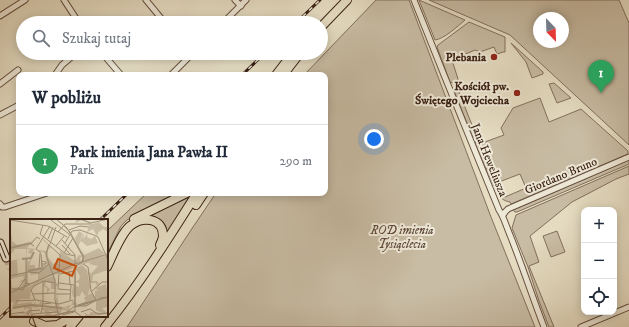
<!DOCTYPE html>
<html lang="pl">
<head>
<meta charset="utf-8">
<style>
  body { margin:0; font-family:"IM FELL DW Pica",serif; background:#f6f6f7; color:#1f2937 }
  .controls { position:absolute; right:12px; bottom:12px; display:grid; overflow:hidden; border-radius:8px; box-shadow:0 2px 10px #0003 }
  .controls button { width:36px; height:36px; display:grid; place-items:center; padding:0; border:0; border-bottom:1px solid #e0e1e3; background:#fff; color:#1f2937; font:20px sans-serif }
  .compass { position:absolute; left:533px; top:12px; width:36px; height:36px; border-radius:50%; background:#fff; box-shadow:0 2px 10px #0003; rotate:157deg }
  .you { position:absolute; left:374px; top:139px; width:14px; height:14px; margin:-10px; border:3px solid #fff; border-radius:50%; background:#1a73e8; box-shadow:0 0 0 6px #1a73e833 }
  .badge { display:grid; place-items:center; width:26px; height:26px; border-radius:50%; background:#2563eb; color:#fff; font-size:13px; font-weight:700 }
  .pin { position:absolute; translate:-50% -33px; filter:drop-shadow(0 1px 2px #0008) }
  .pin::after { content:''; position:absolute; top:21px; width:14px; height:12px; background:inherit; clip-path:polygon(0 0,100% 0,50% 100%) }
  .list { margin:0; padding:0; list-style:none }
  h2 { display:flex; justify-content:space-between; align-items:center; height:52px; margin:0; padding:0 16px; font-size:17px }
  h2 small { font-size:13px; font-weight:400; color:#747a83 }
  .list li { display:grid; grid-template-columns:26px 1fr auto; gap:12px; align-items:center; box-sizing:border-box; height:72px; padding:0 16px; border-top:1px solid #e0e1e3 }
  .list b { display:block; font-size:15px; white-space:nowrap }
  .list p { margin:0; font-size:13px; white-space:nowrap; color:#747a83 }
  .list em { font-size:13px; font-style:normal; color:#747a83 }
  .icon { flex:none; width:22px; height:22px; fill:none; stroke:currentColor; stroke-width:2; stroke-linecap:round; stroke-linejoin:round }
  .map { position:relative; flex:none; width:629px; height:327px; overflow:hidden }
  .search { position:absolute; background:#fff; box-shadow:0 2px 10px #0003; left:16px; top:16px; width:312px; height:44px; display:flex; align-items:center; gap:10px; box-sizing:border-box; padding:0 14px; border-radius:22px; color:#747a83; font-size:15px }
  .panel { position:absolute; background:#fff; box-shadow:0 2px 10px #0003; left:16px; top:72px; width:312px; height:124px; border-radius:8px }
  .map>svg:first-child { display:block }
  .green { fill:#c8bca4; stroke:#826f5c; fill-rule:evenodd }
  .lines { fill:none; stroke-linecap:round; stroke-linejoin:round }
  .secondary-tunnel { stroke:#c3b79f; stroke-width:7; stroke-dasharray:7 3.5; stroke-linecap:butt }
  .minor-casing { stroke:#665040; stroke-width:7 }
  .secondary-casing { stroke:#3b2214; stroke-width:9 }
  .primary-casing { stroke:#3b2214; stroke-width:10 }
  .minor { stroke:#eee8d7; stroke-width:5 }
  .secondary { stroke:#eee8d7; stroke-width:7 }
  .primary { stroke:#e5dcc2; stroke-width:8 }
  .tram { stroke:#3b2214; stroke-width:1 }
  .rail-casing { stroke:#3b2214; stroke-width:3 }
  .rail { stroke:#eee8d7; stroke-width:1.5; stroke-dasharray:4.5; stroke-linecap:butt }
  .poi-dot { fill:#8f2418; stroke:#eee8d7; stroke-width:1.5 }
  .labels { text-anchor:middle; dominant-baseline:central; stroke-width:4; stroke-linejoin:round; paint-order:stroke }
  .poi-label { font-size:12px; font-weight:bold; fill:#3b2214; stroke:#eee8d7; text-anchor:end }
  .street-label { font-size:12px; fill:#3b2214; stroke:#eee8d7 }
  .park-label { font-size:12px; font-style:italic; fill:#5e4838; stroke:#eee8d7 }
  .inset-river { fill:none; stroke:#ab9d87; stroke-width:2 }
  .inset-road { fill:none; stroke:#a1927c; stroke-width:1 }
  .view { fill:#ce510d; fill-opacity:0.15; stroke:#ce510d; stroke-width:2 }
  .inset-edge { fill:none; stroke:#3b2214; stroke-width:2 }
</style>
</head>
<body>
<div class="map">
<svg width="629" height="327" viewBox="0 0 629 327">
  <rect width="100%" height="100%" fill="#e5dcc2"/>
  <filter id="stains"><feTurbulence type="fractalNoise" baseFrequency=".005" numOctaves="4"/><feColorMatrix values="0 0 0 0 .2 0 0 0 0 .09 0 0 0 0 .02 0 0 0 .5 -.17"/></filter>
  <radialGradient id="worn" r=".72"><stop offset=".6" stop-color="#630" stop-opacity="0"/><stop offset="1" stop-color="#630" stop-opacity=".3"/></radialGradient>
  <path class="green" d="M376,0h33l82,217 44,110h-408l66,-100 23,-34h109v-118h-21z
    M419,0l46,20c-7,6 -21,19 -30,20z
    M429,0h190l10,23v122l-119,-110zM539,18h24v24h-24z
    M469,22l36,15v15h-2l-6,2 -3,-7 -14,5 -5,-2 -23,10 6,19 -1,3 -4,1 -3,-1 -13,-35 1,-2z
    M511,43l32,29v2l-11,4 -6,-16z
    M554,83l17,15 -14,5 -8,-19z
    M459,87l4,3 -4,2 15,38 4,-1v6l-4,2 -2,-1 -18,-45 1,-3z
    M540,98l9,24 32,-13 47,42v3l-117,50 -1,-2c-7,-1 -11,-5 -14,-12l5,-2 4,9 21,-9 -6,-14 -21,8v2l-5,2 -19,-42 1,-3 4,-1 2,3 22,-8 -3,-7 12,-20z
    M629,160v4l-112,48h-2l-2,-2z
    M629,166v8l-13,5 -44,23 -42,34 9,26 -10,4 25,61h-5l-10,-26 -11,-34 -16,-39 4,-13z
    M147,193h31l-4,3 -47,24 -6,6 -14,28v-23z
    M191,193h3l-28,42 -20,-19z
    M557,231l8,21 -14,5 -8,-21z"/>
  <g class="lines">
    <path class="secondary-tunnel" d="M6,258l5,11"/>
    <g class="minor-casing">
      <path id="minor" d="M64,0l15,23
        M146,0l19,23
        M235,0l6,6
        M414,0l30,75 55,135c5,7 7,16 11,25 12,30 22,61 34,92
        M0,16l25,-16
        M223,23l23,-23
        M102,53l19,22
        M55,75l7,-10 14,-12
        M171,75l22,-22
        M0,84l18,-14
        M0,115l19,-10
        M0,204l2,3h3l42,-14
        M503,215l2,-3 3,-3 121,-52
        M581,327l48,-20"/>
    </g>
    <g class="secondary-casing">
      <path id="secondary" d="M0,243l6,15"/>
    </g>
    <g class="primary-casing">
      <path id="primary" d="M321,27l26,-27
        M276,75l17,-22
        M283,75l17,-22
        M196,205l8,-12
        M134,219l53,-26
        M107,267c6,-12 13,-32 23,-41 12,-10 33,-9 33,10 0,3 -2,6 -3,9
        M34,321l11,5 12,-1
        M54,327l14,-8 3,-3
        M70,327l9,-11
        M105,327c34,-42 63,-88 92,-134"/>
    </g>
    <use href="#minor" class="minor"/>
    <use href="#secondary" class="secondary"/>
    <use href="#primary" class="primary"/>
    <path class="tram" d="M0,243l6,15
      M32,316l4,11"/>
    <g class="rail-casing">
      <path id="rail" d="M296,23l24,-23
        M242,75l23,-22
        M100,220l28,-27
        M0,318l11,-11"/>
    </g>
    <use href="#rail" class="rail"/>
  </g>
  <g class="poi-dot">
    <circle cx="494" cy="57" r="4"/>
    <circle cx="517" cy="93" r="4"/>
  </g>
  <g class="labels">
    <g class="poi-label">
      <text x="486" y="57">Plebania</text>
      <text x="509" y="86">Kościół pw.<tspan x="509" dy="14">Świętego Wojciecha</tspan></text>
    </g>
    <g class="street-label">
      <text transform="translate(489 160) rotate(68)">Jana Heweliusza</text>
      <text transform="translate(561 176) rotate(-23)">Giordano Bruno</text>
    </g>
    <g class="park-label">
      <text x="402" y="230">ROD imienia<tspan x="402" dy="14">Tysiąclecia</tspan></text>
    </g>
  </g>
  <g transform="translate(10 219)">
    <rect width="98" height="98" fill="#e5dcc2"/>
    <path d="M67,0h3l13,5 6,-2 5,5h4v5l-5,-3 -4,3 1,-3 -3,7 -4,-7 -6,3 3,-8 -8,-4 -7,3zM0,6l2,16 5,4 13,-2 7,-7 -10,12 8,1 -3,3 2,1 -5,12h6v3h8l-2,-3v-4l1,4h5l-2,-12 -8,-3 9,1 2,-6 -5,-5 1,-1 7,8 -3,3v7l5,7 7,-3v-10l15,10 4,-6 4,1 -1,-6 2,5 15,-7 6,6 3,-2 -9,5 9,-2v15l-15,5 -1,6h5l2,3 1,-1 3,-1 -6,4 -1,-3h-6l-2,-12 3,3 7,-8 -9,-2 2,-2 -15,4 -1,-2 10,-4 -2,-4 -3,2 1,3 -11,6h5l-44,17 -5,5 10,-7 18,-6 2,7 3,1 -3,3 3,20h6l2,3 -1,-4 5,-1 2,-5 5,5 8,-4 -2,-3 3,-3 -2,1 -3,-5 -2,5 -7,1 -1,-4 1,-8 6,2v-4l-5,-1 5,-2 1,-4 -5,-8 7,-3 5,5 3,17 -2,8 4,-2 3,4v-6l3,-1 -3,-2 11,-4 2,13 -12,2 -10,7 -15,-1 -3,6 -6,-1 -2,4 -12,-4 4,5 -8,2 2,-4 -5,-5 14,-1 2,-14 -2,-4h-4v-6l-5,-1 -1,3 5,4 -3,5v-6l-4,-2v-4h-3l-9,6 -1,11h-10l-2,2v3l13,-2 2,3 2,-3 1,4 6,-5 1,4 -5,1v2l-6,-1v10h-17l16,-1 -1,-3 -1,2 -12,-2 14,-2 -4,-3 -3,2v-4l-11,2 -2,5 2,1 -3,1 4,-13h-4v-41l16,-3 -9,2 1,15 8,-2v-12l2,4 -2,-6 3,3 2,-4h-5h5l2,-4 -5,-1 2,-4h-3l-1,9v-9h-11l-5,7zM18,53l3,1 -1,1v1l8,-1v6l-10,4zM13,57l1,3 -5,3h5l-3,5 -9,1 -1,-9zM69,12l4,3 -5,10 7,-12 -2,7 5,-6 -1,4 4,2 4,-3 3,7 -11,3 -6,-5 -3,5 -3,-8zM92,79h6v9l-6,1 6,6 -26,3 3,-1v-3l4,2 2,-3 11,1 -6,-3v-9z" fill="#c8bca4" fill-rule="evenodd"/>
    <path class="inset-river" d="M0,29l21,-5M12,40l9,-1 3,-6M18,52l15,-3M3,89l19,-3 30,3"/>
    <path class="inset-road" d="M46,0l11,9 16,29 -1,5 -7,5M70,0l11,4 17,-4M0,1l38,6 19,11M41,1l18,14M50,3l10,10M33,6l-3,9 26,20 9,2M59,11l11,-4 9,1M48,13l7,-8h25M60,13l14,25 -1,4M38,20l5,-12M52,21l13,15v9M55,24l7,-12 8,-1 14,5 4,2 10,23M40,25l6,-17M39,26l11,10 -2,34 12,1M52,26l8,9M24,27l-3,-2 6,-7 3,2M46,27l8,-10M31,34l-5,-4 14,-23M54,34l9,-15M31,35l1,13M31,42l5,1v2h-5M39,45l6,16v20l4,17M39,45l-3,-10 3,-10M73,45l5,3 3,24 5,9M29,49l1,-15M65,49v38M59,52l1,14M50,55l14,-3M0,57l18,-4 11,1 10,-9M33,63v22M16,64v-24M49,64l15,2M2,70h6l7,-10M9,70l4,1 3,-7 4,1M81,73l11,-10h6M0,74l65,-29 33,-10M23,75l22,-1M46,75h14M25,81l-4,-10 3,-4 10,-5 11,2M60,81l1,-15M6,82l20,-1 23,4 14,-4M68,86l18,-5M65,87h11l14,-8 8,-1M65,88l33,-10M58,93l6,-1 8,6M65,93v-44M71,93l9,-3 8,5 10,-1M31,94l2,-9 8,-1M0,95l14,-2M18,96v-4l12,-1M52,96l12,-3M0,97h43l14,-4 8,-6M0,98l41,-1 23,-5M22,98v-3l26,-2"/>
    <path class="view" d="M48,40l18,7 -4,10 -18,-8z"/>
    <rect width="98" height="98" class="inset-edge"/>
  </g>
  <rect width="100%" height="100%" filter="url(#stains)"/>
  <rect width="100%" height="100%" fill="url(#worn)"/>
</svg>
<div class="controls">
<button>+</button>
<button>−</button>
<button><svg class="icon" aria-label="locate" viewBox="0 0 24 24"><circle cx="12" cy="12" r="6"/><path d="M12 2v4M12 18v4M2 12h4M18 12h4"/></svg></button>
</div>
<svg class="compass" viewBox="-18 -18 36 36"><path d="M0-13l5 13h-10z" fill="#e53935"/><path d="M0 13l5-13h-10z" fill="#747a83"/></svg>
<div class="you"></div>
<div class="pin badge" style="left:601px;top:93px;background:#2e9e5b">1</div>
<div class="search"><svg class="icon" aria-label="search" viewBox="0 0 24 24"><circle cx="10" cy="10" r="6"/><path d="M15 15l6 6"/></svg>Szukaj tutaj</div>
<section class="panel">
<h2>W pobliżu<small></small></h2>
<ul class="list">
<li><span class="badge" style="background:#2e9e5b">1</span><div><b>Park imienia Jana Pawła II</b><p>Park</p></div><em>290 m</em></li>
</ul>
</section>
</div>
</body>
</html>
